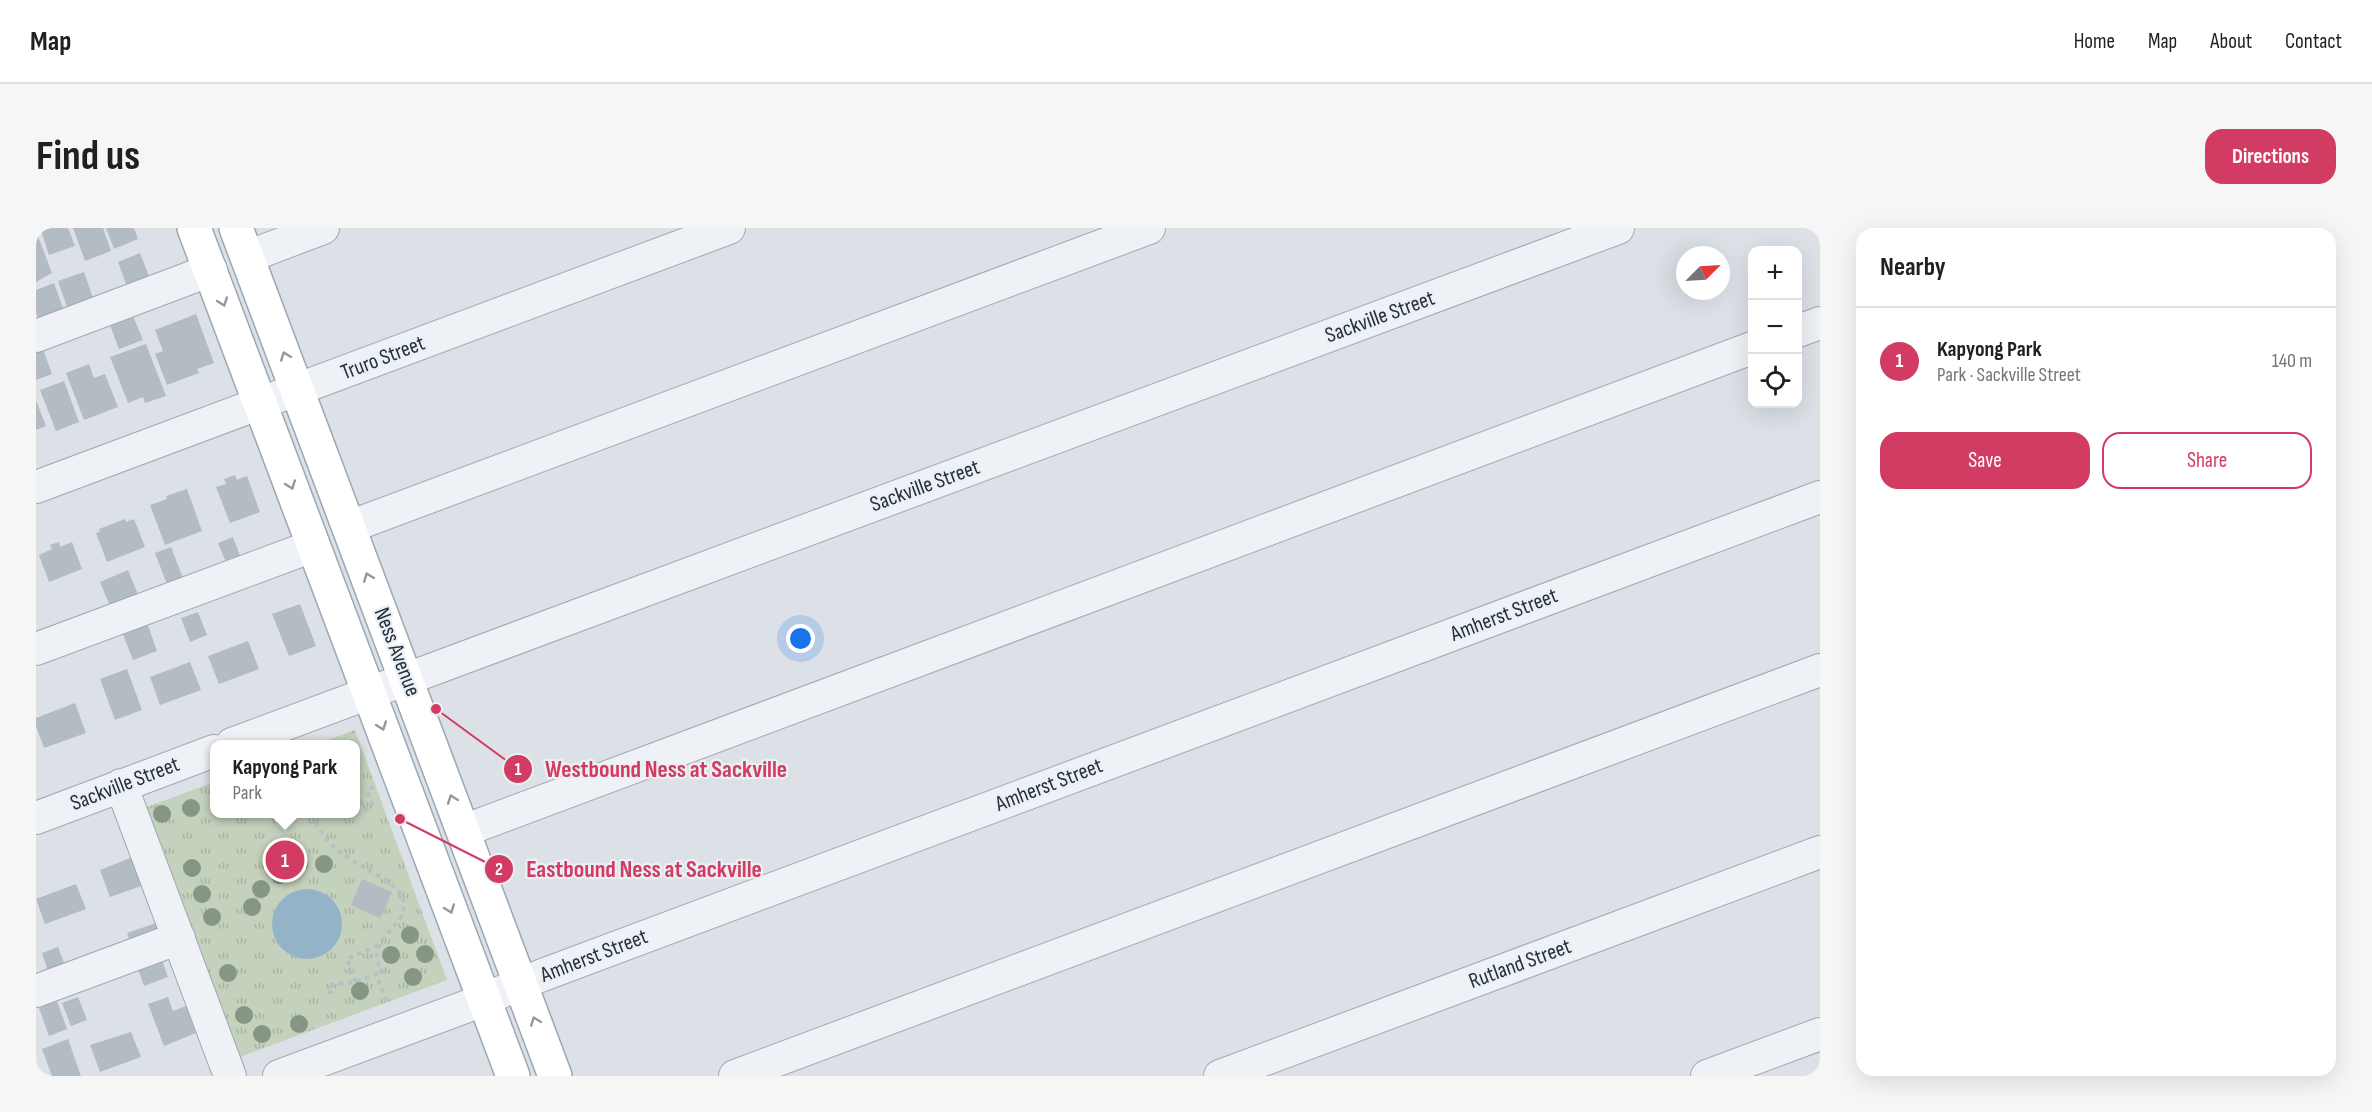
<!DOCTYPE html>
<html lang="en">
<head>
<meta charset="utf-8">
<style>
  body { margin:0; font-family:"Sofia Sans Condensed",sans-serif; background:#f6f6f6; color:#202124 }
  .controls { position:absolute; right:18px; top:18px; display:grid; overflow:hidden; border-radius:12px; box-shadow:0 6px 24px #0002 }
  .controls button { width:54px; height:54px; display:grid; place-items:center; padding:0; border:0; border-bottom:2px solid #e0e0e0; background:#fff; color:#202124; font:30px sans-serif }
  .compass { position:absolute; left:1640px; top:18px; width:54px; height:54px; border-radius:50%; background:#fff; box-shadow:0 6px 24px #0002; rotate:66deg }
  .you { position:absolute; left:765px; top:411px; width:21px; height:21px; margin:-15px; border:4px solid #fff; border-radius:50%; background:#1a73e8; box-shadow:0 0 0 9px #1a73e833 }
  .badge { display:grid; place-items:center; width:39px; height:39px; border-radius:50%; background:#d23b62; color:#fff; font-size:20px; font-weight:700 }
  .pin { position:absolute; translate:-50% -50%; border:3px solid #fff; box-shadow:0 2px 6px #0006 }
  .popup { position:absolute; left:174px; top:512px; width:150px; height:78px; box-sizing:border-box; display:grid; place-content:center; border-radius:12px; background:#fff; filter:drop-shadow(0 2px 4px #0005); font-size:20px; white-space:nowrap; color:#757577 }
  .popup b { font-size:22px; color:#202124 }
  .popup::after { content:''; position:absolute; left:50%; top:100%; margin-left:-12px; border:12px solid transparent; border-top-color:#fff }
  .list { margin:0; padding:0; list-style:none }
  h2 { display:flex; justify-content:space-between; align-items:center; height:78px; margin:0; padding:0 24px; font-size:26px }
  h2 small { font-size:20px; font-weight:400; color:#757577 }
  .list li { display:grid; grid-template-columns:39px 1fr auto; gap:18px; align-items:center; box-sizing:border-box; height:108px; padding:0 24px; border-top:2px solid #e0e0e0 }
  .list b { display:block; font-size:22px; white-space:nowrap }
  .list p { margin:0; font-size:20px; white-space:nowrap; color:#757577 }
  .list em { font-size:20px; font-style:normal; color:#757577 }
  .actions { display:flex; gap:12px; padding:18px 24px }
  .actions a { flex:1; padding:14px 0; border:2px solid #d23b62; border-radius:18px; text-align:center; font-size:21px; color:#d23b62 }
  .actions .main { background:#d23b62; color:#fff }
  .icon { flex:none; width:33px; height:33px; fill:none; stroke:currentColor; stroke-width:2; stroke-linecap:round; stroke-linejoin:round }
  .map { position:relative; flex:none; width:1784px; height:848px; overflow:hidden; border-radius:18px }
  header { display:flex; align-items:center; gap:36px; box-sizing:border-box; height:84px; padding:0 30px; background:#fff; border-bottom:2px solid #e0e0e0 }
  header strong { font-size:28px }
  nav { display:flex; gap:33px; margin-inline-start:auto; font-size:21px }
  .intro { display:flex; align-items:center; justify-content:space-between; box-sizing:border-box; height:144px; padding:0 36px }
  h1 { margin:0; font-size:42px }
  .button { padding:15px 27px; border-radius:18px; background:#d23b62; color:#fff; font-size:21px; font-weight:700 }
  main { display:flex; gap:36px; padding:0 36px }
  aside { flex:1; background:#fff; border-radius:18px; box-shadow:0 6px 24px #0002 }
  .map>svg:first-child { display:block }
  .grass { fill:url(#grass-tufts) }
  .water { fill:#95b3c8 }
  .building { fill:#b3bbc3 }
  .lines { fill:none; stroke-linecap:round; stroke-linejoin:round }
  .minor-casing { stroke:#a1a8b1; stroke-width:34 }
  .major-casing { stroke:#9ba7b3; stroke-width:36 }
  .path { stroke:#babfc5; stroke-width:4; stroke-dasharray:4.5 4.5; stroke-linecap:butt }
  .minor { stroke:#eef1f5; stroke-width:32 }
  .major { stroke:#fff; stroke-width:33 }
  .tree { fill:#859683 }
  .oneway { stroke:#92989e }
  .labels { text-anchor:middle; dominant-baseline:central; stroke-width:4.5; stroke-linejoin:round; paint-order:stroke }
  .street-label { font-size:22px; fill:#25303d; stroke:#ebf0f4 }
  .leader { fill:none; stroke:#d23b62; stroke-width:2 }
  .callout-dot { fill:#d23b62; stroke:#ebf0f4; stroke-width:2 }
  .mark-label { font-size:18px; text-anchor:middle; font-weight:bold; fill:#fff }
  .callout-label { font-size:24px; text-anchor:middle; font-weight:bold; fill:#d23b62; stroke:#ebf0f4; stroke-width:4.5; stroke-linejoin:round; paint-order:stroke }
</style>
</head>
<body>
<header>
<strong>Map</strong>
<nav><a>Home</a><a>Map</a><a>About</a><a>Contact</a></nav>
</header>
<div class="intro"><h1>Find us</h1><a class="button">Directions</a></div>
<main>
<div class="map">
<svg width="1784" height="848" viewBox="0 0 1784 848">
  <defs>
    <pattern id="grass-tufts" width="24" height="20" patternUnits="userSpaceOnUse" patternTransform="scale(1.5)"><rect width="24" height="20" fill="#c4d1bc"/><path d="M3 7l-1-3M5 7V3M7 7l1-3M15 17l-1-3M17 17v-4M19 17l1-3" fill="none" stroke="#a8b4a2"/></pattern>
  </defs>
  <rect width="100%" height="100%" fill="#dce1e7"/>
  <path class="grass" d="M319,502l92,250 -207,77 -93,-250 67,-25v32h142v-70h-39z"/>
  <path class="water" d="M236 696a35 35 0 1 1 70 0a35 35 0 1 1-70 0Z"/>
  <path class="building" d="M4,0h28l7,18 -26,9z
    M37,0h30l8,23 -26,10z
    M70,0h28l4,11 -24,10z
    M0,3l16,42 -16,9z
    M104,25l10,26 -23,8 -9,-25z
    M48,44l11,32 -26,9 -11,-32z
    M18,55l10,28 -25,10 -3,-8v-23z
    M95,83l12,29 -24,9 -11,-29z
    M160,86l18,49 -17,6 2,4 -32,12 -12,-31 8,-3 -8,-21z
    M110,116l20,52 -21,7 -2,-6 -15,6 -18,-46z
    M7,121l9,25 -16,6v-28z
    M53,136l5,14 11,-4 13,33 -34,13 -18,-47z
    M28,153l15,41 -23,9 -16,-41z
    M0,172l10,26 -10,4z
    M199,247l2,5 10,-4 13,36 -30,11 -14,-36 10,-3 -2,-5z
    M151,261l15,42 -37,14 -15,-40 17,-6 -1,-3z
    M89,291l1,3 8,-3 11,28 -38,15 -11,-29 4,-1 -1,-3z
    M197,309l9,24 -14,6 -10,-24z
    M23,314l1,5 12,-5 10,27 -33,13 -10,-27 13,-6 -2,-4z
    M135,319l12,31 -16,6 -12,-31z
    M92,342l11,27 -28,12 -11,-27z
    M264,376l16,42 -27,10 -17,-42z
    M162,384l9,23 -17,7 -9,-24z
    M111,395l10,28 -24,9 -11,-28z
    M212,413l11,28 -40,15 -11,-28z
    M154,434l11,28 -41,15 -10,-28z
    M91,441l15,41 -27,10 -15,-41z
    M39,475l11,30 -42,15 -8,-22v-8z
    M97,629l11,28 -34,12 -10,-27z
    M326,651l30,13 -12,26 -29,-13z
    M40,656l10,25 -41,15 -9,-25z
    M123,694l6,17 -31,12 -7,-18z
    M22,719l9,24 -17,6 -8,-24z
    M126,732l6,17 -24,9 -6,-17z
    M42,769l9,23 -16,6 -9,-23z
    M132,769l5,14 13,-5 10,27 -32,13 -16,-42z
    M21,773l10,28 -18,7 -10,-28z
    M95,804l10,25 -41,15 -10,-27z
    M32,811l13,37h-29l-10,-27z"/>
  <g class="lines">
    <g class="minor-casing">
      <path id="minor" d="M211,29l76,-29
        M1762,103l22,-8
        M0,108l175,-66
        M0,259l693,-259
        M313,299l800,-299
        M0,421l277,-103
        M196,516l1386,-516
        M85,557l109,291
        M0,590l178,-67
        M427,603l1289,-483
        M0,763l143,-53
        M243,848l186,-69 75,-31 1280,-479
        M699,848l1085,-406
        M1184,848l600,-224
        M1671,848l113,-42"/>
    </g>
    <g class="major-casing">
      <path id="major" d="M158,0l319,848
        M200,0l319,848"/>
    </g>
    <path class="path" d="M320,565l10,17 6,-6 -5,-12 7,-6
      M277,586c9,33 41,47 69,64 7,5 16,10 20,18 11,26 -28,38 -25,62 0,4 3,9 5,13l-6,3
      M320,754l-9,-23 31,-14
      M292,764h4v-7l24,-3 20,-8 12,30"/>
    <use href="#minor" class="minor"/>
    <use href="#major" class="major"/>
  </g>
  <g class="tree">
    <circle cx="155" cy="580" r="9"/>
    <circle cx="126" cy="586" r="9"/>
    <circle cx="263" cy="636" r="9"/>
    <circle cx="288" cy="636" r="9"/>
    <circle cx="156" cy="640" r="9"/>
    <circle cx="244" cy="647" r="9"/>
    <circle cx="225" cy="661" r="9"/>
    <circle cx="166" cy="666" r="9"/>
    <circle cx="216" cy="679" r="9"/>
    <circle cx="176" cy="689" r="9"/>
    <circle cx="374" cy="707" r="9"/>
    <circle cx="389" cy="726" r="9"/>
    <circle cx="355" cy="727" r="9"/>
    <circle cx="192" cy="745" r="9"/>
    <circle cx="377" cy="749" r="9"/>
    <circle cx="324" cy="763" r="9"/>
    <circle cx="208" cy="787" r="9"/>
    <circle cx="263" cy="796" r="9"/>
    <circle cx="226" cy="806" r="9"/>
  </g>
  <defs><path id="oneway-chevron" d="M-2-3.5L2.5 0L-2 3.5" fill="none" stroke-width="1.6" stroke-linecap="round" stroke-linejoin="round" transform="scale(1.5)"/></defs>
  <g class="oneway">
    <use href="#oneway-chevron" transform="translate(187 74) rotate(70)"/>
    <use href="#oneway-chevron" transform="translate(249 128) rotate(-111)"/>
    <use href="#oneway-chevron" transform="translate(255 257) rotate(70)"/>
    <use href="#oneway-chevron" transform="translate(332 349) rotate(-111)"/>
    <use href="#oneway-chevron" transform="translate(346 498) rotate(70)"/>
    <use href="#oneway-chevron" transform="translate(416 571) rotate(-110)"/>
    <use href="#oneway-chevron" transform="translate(414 681) rotate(70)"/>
    <use href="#oneway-chevron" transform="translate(499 793) rotate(-111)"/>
  </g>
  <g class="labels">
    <g class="street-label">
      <text transform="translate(1344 89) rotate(-20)">Sackville Street</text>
      <text transform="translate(347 130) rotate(-21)">Truro Street</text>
      <text transform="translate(889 258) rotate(-20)">Sackville Street</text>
      <text transform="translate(1468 387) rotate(-21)">Amherst Street</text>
      <text transform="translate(361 424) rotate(69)">Ness Avenue</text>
      <text transform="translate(89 556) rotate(-21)">Sackville Street</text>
      <text transform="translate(1013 557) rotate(-21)">Amherst Street</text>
      <text transform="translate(558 728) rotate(-21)">Amherst Street</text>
      <text transform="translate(1484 736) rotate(-20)">Rutland Street</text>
    </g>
  </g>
  <path class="leader" d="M400 481L482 541M364 591L463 641"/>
  <g class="callout-dot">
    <circle cx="400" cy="481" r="6"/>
    <circle cx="364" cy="591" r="6"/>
    <circle cx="482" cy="541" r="15"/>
    <circle cx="463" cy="641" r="15"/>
  </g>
  <g class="mark-label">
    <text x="482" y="547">1</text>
    <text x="463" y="647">2</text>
  </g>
  <g class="callout-label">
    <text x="630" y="549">Westbound Ness at Sackville</text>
    <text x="608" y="649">Eastbound Ness at Sackville</text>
  </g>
</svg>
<div class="controls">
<button>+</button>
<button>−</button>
<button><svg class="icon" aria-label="locate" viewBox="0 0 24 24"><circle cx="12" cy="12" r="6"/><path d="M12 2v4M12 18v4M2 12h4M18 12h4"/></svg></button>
</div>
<svg class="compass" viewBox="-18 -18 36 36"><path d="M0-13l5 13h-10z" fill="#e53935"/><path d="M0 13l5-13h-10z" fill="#757577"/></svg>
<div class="you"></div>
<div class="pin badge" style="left:249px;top:632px">1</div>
<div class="popup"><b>Kapyong Park</b>Park</div>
</div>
<aside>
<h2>Nearby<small></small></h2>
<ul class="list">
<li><span class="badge">1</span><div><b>Kapyong Park</b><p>Park · Sackville Street</p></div><em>140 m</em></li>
</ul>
<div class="actions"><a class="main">Save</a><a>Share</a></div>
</aside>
</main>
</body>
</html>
